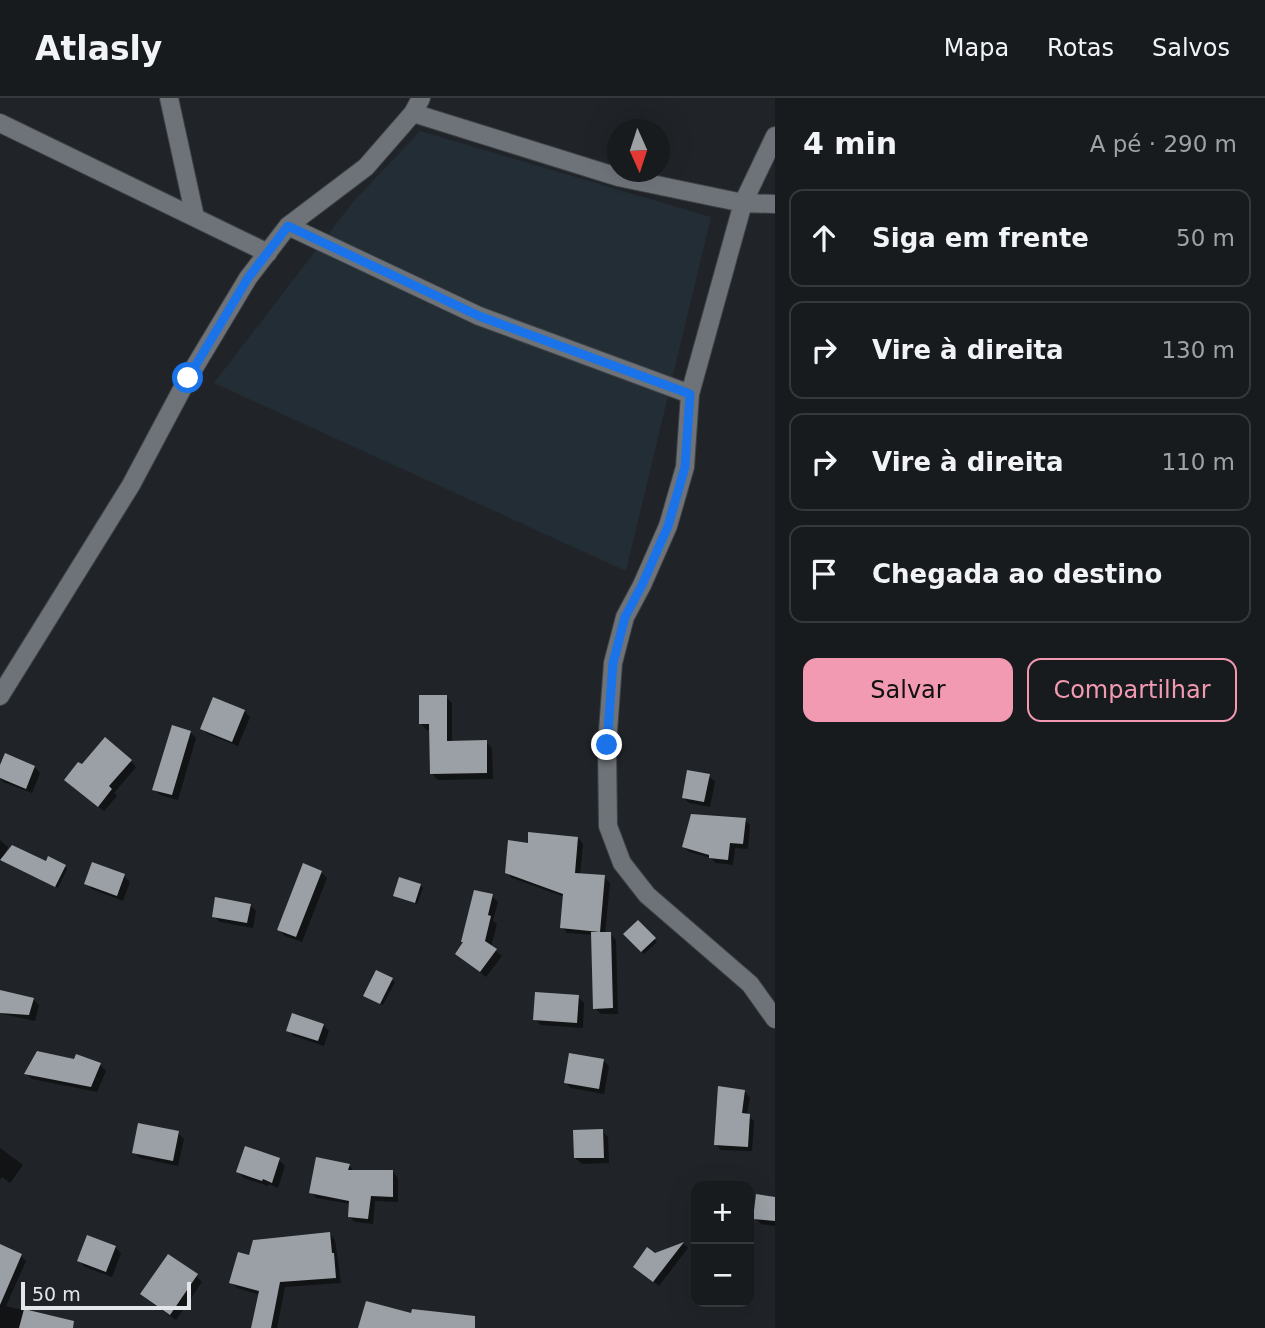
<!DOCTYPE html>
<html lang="pt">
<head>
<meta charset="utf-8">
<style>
  body { margin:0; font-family:"DejaVu Sans",sans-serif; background:#212427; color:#f1f3f6 }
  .controls { position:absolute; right:21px; bottom:21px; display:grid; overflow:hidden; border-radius:14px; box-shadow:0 7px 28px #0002 }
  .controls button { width:63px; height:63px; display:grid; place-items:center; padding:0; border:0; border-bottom:2px solid #36393c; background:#181b1e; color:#f1f3f6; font:35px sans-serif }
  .compass { position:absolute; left:607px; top:21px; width:63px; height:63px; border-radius:50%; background:#181b1e; box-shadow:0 7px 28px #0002; rotate:177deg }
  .scale { position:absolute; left:21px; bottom:18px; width:170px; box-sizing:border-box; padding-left:7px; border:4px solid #e4e7ea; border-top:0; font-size:19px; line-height:24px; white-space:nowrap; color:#e4e7ea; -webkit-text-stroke:5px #202428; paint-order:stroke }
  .stop { position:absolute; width:21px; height:21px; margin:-16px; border:5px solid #1a73e8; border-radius:50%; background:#fff }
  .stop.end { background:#1a73e8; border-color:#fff; box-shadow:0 2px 7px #0008 }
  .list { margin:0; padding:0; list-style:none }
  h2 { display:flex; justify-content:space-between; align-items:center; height:91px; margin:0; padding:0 28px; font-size:30px }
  h2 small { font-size:23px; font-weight:400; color:#9fa1a4 }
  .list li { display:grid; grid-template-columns:46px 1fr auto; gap:21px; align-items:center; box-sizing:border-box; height:98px; margin:0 14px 14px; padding:0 14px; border:2px solid #36393c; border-radius:14px }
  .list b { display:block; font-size:26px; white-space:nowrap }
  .list em { font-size:23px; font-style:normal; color:#9fa1a4 }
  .actions { display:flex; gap:14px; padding:21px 28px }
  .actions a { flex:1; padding:16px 0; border:2px solid #f19ab1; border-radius:14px; text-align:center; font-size:24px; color:#f19ab1 }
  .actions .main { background:#f19ab1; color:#111 }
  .icon { flex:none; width:38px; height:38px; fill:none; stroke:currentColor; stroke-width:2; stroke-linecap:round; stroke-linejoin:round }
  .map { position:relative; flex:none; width:775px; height:1230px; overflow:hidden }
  header { display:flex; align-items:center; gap:42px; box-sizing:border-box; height:98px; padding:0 35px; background:#181b1e; border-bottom:2px solid #36393c }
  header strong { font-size:33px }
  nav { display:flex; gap:38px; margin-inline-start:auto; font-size:24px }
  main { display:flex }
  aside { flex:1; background:#181b1e }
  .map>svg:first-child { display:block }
  .built { fill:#232d35 }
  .shadow { fill:#0007 }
  .building { fill:#9aa0a5 }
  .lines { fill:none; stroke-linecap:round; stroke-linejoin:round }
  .minor-casing { stroke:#3e4245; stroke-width:20 }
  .minor { stroke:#6d7378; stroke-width:18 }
  .route { stroke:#1a73e8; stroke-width:9 }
</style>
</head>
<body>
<header>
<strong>Atlasly</strong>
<nav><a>Mapa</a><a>Rotas</a><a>Salvos</a></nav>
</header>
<main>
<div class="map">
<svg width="775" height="1230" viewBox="0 0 775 1230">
  <rect width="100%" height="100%" fill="#202428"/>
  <path class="built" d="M420,33l291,86 -85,354 -412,-188 139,-181z"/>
  <path class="shadow" d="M446,599l6,6v40l34,-1 6,6 1,31 -55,1 -6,-6 -1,-44h-4l-6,-6z
    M244,613l6,6 -12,29 -30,-12 -6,-6z
    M190,634l6,6 -18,62 -18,-5 -6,-6z
    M131,663l5,6 -22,26 3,3 -13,15 -32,-25z
    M34,669l6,6 -8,20 -29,-11 -3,-3v-9z
    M709,678l6,6 -5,25 -21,-4 -6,-6z
    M745,722l5,5 -2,24 -13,-1 -2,17 -17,-2 -5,-5 -22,-6 -5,-5z
    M578,740l5,6 -3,31 24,2 6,6 -5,51h5l6,6 2,74h-17l-6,-6 -2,-73 -26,-2 -5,-6 3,-30 -53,-19 -6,-6 23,-28z
    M0,742l8,7 -4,9 61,10 2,3 -9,19 -56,-28 -2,1z
    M93,766l31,12 6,6 -7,19 -31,-12 -6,-6z
    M321,774l6,6 -25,64 -17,-6 -6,-6z
    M420,787l3,3 -6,16 -19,-6 -3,-2z
    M492,798l6,6 -5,19 4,3 -6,23 11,9 -16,21 -29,-23z
    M250,807l6,6 -3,17 -33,-6 -6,-6z
    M638,824l19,20 -13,12 -18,-20z
    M377,874l18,10 -12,23 -15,-7z
    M0,898l33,3 6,6 -4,16 -32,-7 -3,-3z
    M578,899l6,6 -1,25 -42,-3 -6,-6z
    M323,927l6,6 -5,15 -30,-10 -6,-6z
    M603,962l6,6 -5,28 -33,-6 -6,-6z
    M100,967l6,6 -9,21 -65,-13 -6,-6z
    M745,994l5,5 -3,18 7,6 -2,30 -31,-1 -5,-5z
    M602,1033l6,6 1,26 -27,1 -7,-6z
    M178,1035l6,6 -6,27 -38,-8 -6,-6z
    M0,1050l23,17 -13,18 -8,-6 -2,3z
    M246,1050l33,12 6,6 -7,22 -9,-4 -1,2 -24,-8 -6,-6z
    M349,1067l5,6 39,1 5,6v24l-23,-1 -2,23 -18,-2 -6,-6 2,-12 -35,-6 -5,-6z
    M758,1098l17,2v28l-14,-2 -6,-6z
    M330,1136l5,6 6,43 -56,4 -8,41h-24l7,-33 -23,-7 -6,-6 19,-24z
    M684,1146l4,4 -29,38 -19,-15 15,-16z
    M0,1148l21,10 5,5 -20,45 55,14 4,8h-65z
    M115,1149l6,6 -9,24 -27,-10 -6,-6z
    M196,1178l6,6 -26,38 -28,-20 -6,-6z"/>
  <path class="building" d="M419,597h28v46l40,-1v33l-57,1 -1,-50h-10z
    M213,599l32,13 -13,32 -32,-13z
    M172,627l19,6 -19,64 -20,-5z
    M105,639l27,23 -23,26 3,3 -14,18 -34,-27 14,-18 4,2z
    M5,655l30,13 -9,23 -26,-11v-13z
    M687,672l23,4 -6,28 -22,-4z
    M691,716l55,4 -3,26 -13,-1 -2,17 -19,-2v-3l-27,-8z
    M528,734l50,5 -3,36 30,2 -5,57 -40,-4 3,-34 -58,-21 3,-33 20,3z
    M12,747l34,16 2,-5 18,9 -11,22 -55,-27z
    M92,764l33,12 -8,22 -33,-12z
    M303,765l19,8 -26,66 -19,-7z
    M399,779l22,7 -6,19 -22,-7z
    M474,792l19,4 -5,21 3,1 -6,25 12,8 -17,23 -25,-18 8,-12h-2z
    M215,799l36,7 -4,19 -35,-6z
    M638,822l18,18 -15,14 -18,-18z
    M591,834h20l2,76 -20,1z
    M376,872l17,8 -13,26 -17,-8z
    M0,892l34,8 -5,17 -29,-2z
    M535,894l44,3 -2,28 -44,-3z
    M292,915l32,11 -6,17 -32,-10z
    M37,953l37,8 2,-5 25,9 -10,24 -67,-13z
    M569,955l35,6 -5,30 -35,-6z
    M718,988l27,4 -3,23 8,1 -2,33 -34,-2z
    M138,1025l41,8 -6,30 -41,-8z
    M603,1031l1,29h-30l-1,-28z
    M245,1048l35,12 -8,25 -9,-4 -1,2 -26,-9z
    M316,1059l34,7 -2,6h45v27l-22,-1 -3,23 -20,-2 1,-16 -40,-8z
    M756,1096l19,3v24l-22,-2z
    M330,1134l2,21h2l2,25 -56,4 -9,46h-20l8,-37 -30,-8 9,-31 11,3 4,-15z
    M87,1137l29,11 -10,26 -29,-11z
    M684,1144l-31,40 -20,-15 14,-20 8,6z
    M0,1146l22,10 -22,51z
    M168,1156l30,20 -28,41 -30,-21z
    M366,1203l45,12 1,-4 63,7v12h-117z
    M24,1211l50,12 -1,7h-54z"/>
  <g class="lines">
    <g class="minor-casing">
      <path id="minor" d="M169,0l26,119
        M413,15l205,64 125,26 32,1
        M0,25l268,130
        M775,38l-32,67 -35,126 -18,65 -5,73 -17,59 -26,59 -17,32 -12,46 -6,82 1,81 14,37 25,32 103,89 25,35
        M288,128l191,90 211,78
        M0,598l131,-211 57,-107 60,-100 40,-52 78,-59 47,-54 8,-15"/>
    </g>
    <use href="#minor" class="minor"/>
  </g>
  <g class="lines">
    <path class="route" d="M188,280l60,-100 40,-52 191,90 211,78 -5,73 -17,59 -26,59 -17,32 -12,46 -6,82"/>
  </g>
</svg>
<div class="controls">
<button>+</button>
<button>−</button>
</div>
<svg class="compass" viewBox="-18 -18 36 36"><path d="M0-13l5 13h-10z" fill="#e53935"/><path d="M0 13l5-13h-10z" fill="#9fa1a4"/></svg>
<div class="scale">50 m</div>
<div class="stop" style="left:188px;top:280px"></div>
<div class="stop end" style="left:607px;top:647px"></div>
</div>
<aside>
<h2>4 min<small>A pé · 290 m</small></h2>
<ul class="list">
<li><svg class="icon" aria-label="ahead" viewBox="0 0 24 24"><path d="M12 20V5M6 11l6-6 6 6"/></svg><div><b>Siga em frente</b></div><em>50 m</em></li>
<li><svg class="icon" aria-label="right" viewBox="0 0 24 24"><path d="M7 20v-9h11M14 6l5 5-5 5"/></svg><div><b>Vire à direita</b></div><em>130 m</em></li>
<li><svg class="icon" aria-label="right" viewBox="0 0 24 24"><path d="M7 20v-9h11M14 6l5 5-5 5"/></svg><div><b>Vire à direita</b></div><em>110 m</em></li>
<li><svg class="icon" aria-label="arrive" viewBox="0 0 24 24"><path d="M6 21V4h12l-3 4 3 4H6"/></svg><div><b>Chegada ao destino</b></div></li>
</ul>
<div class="actions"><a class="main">Salvar</a><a>Compartilhar</a></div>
</aside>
</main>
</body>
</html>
